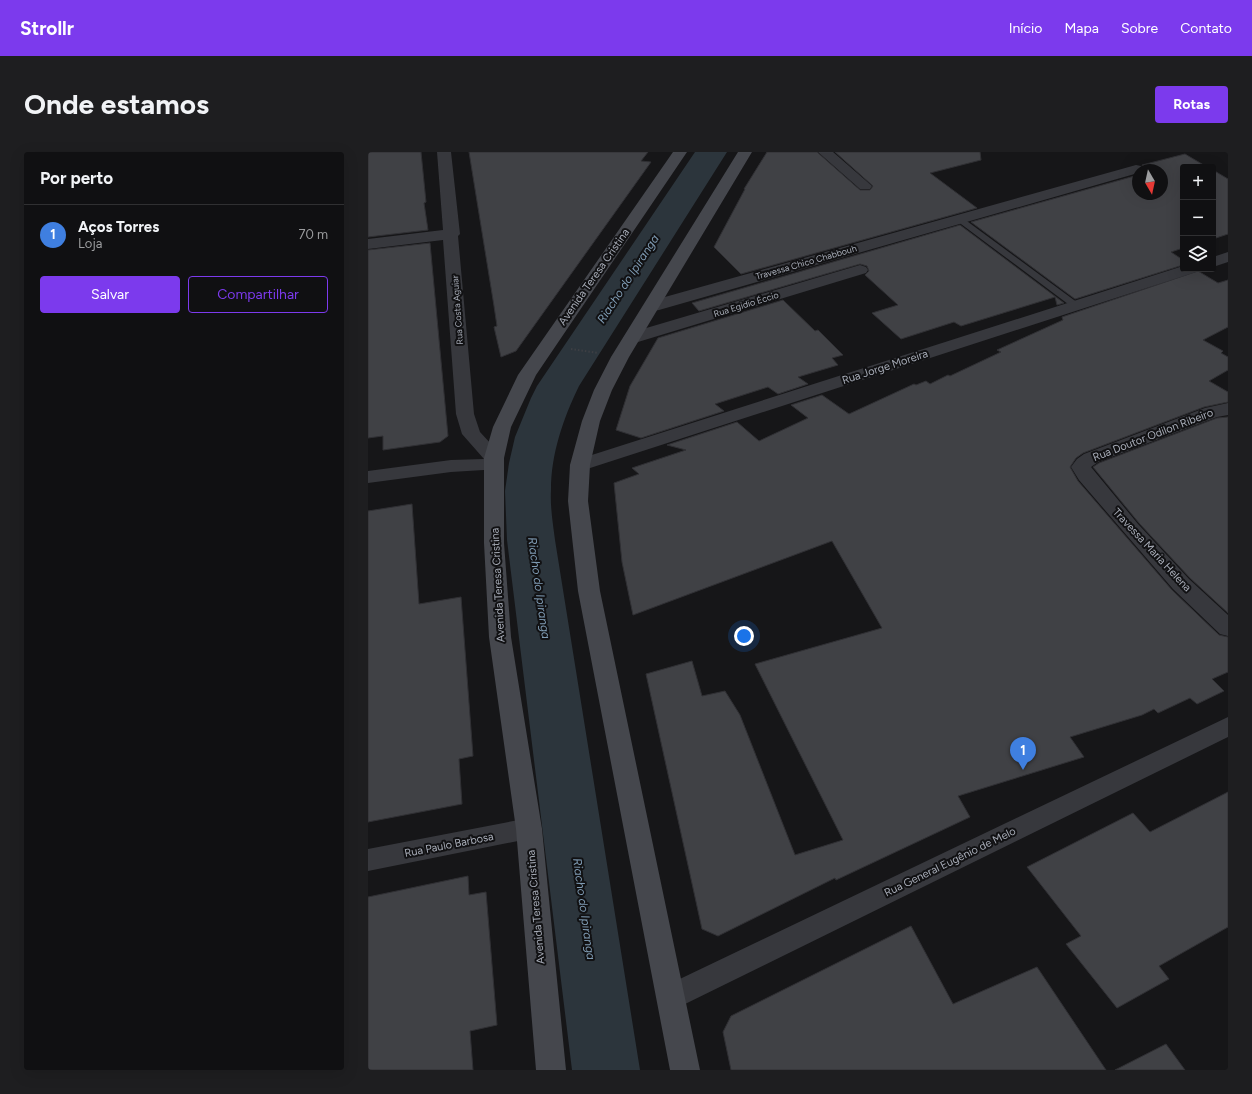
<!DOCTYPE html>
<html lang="pt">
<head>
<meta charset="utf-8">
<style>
  body { margin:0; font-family:Figtree,sans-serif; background:#1e1e20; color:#f1f3f6 }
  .controls { position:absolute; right:12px; top:12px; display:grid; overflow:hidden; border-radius:4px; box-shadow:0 4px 16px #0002 }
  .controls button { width:36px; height:36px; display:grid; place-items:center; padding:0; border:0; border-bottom:1px solid #303032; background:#101012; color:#f1f3f6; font:20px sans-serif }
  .compass { position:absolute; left:764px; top:12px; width:36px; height:36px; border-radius:50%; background:#101012; box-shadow:0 4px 16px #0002; rotate:171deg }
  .you { position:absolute; left:376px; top:484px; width:14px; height:14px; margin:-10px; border:3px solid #fff; border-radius:50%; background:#1a73e8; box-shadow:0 0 0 6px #1a73e833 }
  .badge { display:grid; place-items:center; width:26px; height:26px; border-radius:50%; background:#7c3aed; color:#fff; font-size:13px; font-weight:700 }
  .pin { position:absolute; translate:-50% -33px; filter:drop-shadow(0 1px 2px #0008) }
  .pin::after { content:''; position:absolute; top:21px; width:14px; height:12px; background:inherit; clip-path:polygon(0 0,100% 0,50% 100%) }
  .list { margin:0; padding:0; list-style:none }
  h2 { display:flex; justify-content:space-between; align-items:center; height:52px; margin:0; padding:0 16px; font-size:17px }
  h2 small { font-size:13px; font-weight:400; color:#9c9d9f }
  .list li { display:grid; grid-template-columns:26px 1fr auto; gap:12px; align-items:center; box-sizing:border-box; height:60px; padding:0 16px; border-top:1px solid #303032 }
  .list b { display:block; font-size:15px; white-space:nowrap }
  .list p { margin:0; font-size:13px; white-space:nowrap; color:#9c9d9f }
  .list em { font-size:13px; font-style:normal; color:#9c9d9f }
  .actions { display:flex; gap:8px; padding:12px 16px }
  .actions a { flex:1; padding:9px 0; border:1px solid #7c3aed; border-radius:4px; text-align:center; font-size:14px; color:#7c3aed }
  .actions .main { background:#7c3aed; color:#fff }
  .icon { flex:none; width:22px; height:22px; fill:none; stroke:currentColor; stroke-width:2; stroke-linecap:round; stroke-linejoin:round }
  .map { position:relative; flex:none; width:860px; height:918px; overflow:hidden; border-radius:4px }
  header { display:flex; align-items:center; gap:24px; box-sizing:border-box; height:56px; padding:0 20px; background:#7c3aed; color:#fff }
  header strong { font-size:19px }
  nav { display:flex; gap:22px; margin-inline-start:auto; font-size:14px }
  .intro { display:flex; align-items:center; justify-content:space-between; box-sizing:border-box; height:96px; padding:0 24px }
  h1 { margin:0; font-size:28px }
  .button { padding:10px 18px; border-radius:4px; background:#7c3aed; color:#fff; font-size:14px; font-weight:700 }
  main { display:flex; gap:24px; padding:0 24px }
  aside { flex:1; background:#101012; border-radius:4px; box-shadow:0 4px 16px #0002 }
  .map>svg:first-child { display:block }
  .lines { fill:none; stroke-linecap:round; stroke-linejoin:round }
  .river { fill:#2c353c; fill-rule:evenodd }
  .building { fill:#404145; stroke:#303034 }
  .path { stroke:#3d3f44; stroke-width:2; stroke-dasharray:1.5 2; stroke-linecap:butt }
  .lane { fill:#37383d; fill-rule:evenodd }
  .street { fill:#37383d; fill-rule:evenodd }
  .secondary { fill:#45474d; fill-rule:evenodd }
  .labels { text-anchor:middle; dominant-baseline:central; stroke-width:4; stroke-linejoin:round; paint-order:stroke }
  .far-street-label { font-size:9px; fill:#a8adb8; stroke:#111113 }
  .street-label { font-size:11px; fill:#a8adb8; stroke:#111113 }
  .water-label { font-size:12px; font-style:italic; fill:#7f9bb3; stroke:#111113 }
</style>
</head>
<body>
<header>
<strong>Strollr</strong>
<nav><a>Início</a><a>Mapa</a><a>Sobre</a><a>Contato</a></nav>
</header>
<div class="intro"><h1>Onde estamos</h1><a class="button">Rotas</a></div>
<main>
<aside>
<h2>Por perto<small></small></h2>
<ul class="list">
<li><span class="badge" style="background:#3f7fe0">1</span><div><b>Aços Torres</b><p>Loja</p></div><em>70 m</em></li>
</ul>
<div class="actions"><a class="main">Salvar</a><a>Compartilhar</a></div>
</aside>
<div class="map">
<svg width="860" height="918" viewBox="0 0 860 918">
  <rect width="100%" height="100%" fill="#161618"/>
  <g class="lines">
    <path class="river" d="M327,0h32l-148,234c-16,33 -28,68 -28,104 -1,17 2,34 4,50l85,530h-68l-65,-530 -2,-49 4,-28 6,-26 16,-39 6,-12z"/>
  </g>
  <path class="building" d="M0,0h53l5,50 -2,1 4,27 -60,7z
    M101,0h179l-7,9 10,1 -135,189 -15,6 -7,-30 3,-1 -3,-20z
    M399,0h50l43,38h10l3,-4 -38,-34h145l1,8 -51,13 47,35 -236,66 -27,-27 31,-58h-1z
    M817,2l22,13h-24v81l-12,4 12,8v5l-108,34 -104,-77 167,-47v19h24v-24h-18l-2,-5z
    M845,18l15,9v55l-15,5z
    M592,73l104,78 -7,2 -2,-8 -94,29 -7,-4 -53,17 -29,-26 26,-8 -33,-30 4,-4 -2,-5 -7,-2 -161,47 -7,-8z
    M62,91l18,193 -8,6 -57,8v-14l-15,2v-188z
    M830,119l20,12 10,-3v47l-25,13 20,11 -2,2 7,4v13l-19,11 19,11v10l-24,5 -121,46 -7,5 -6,9 8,14 94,109 47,45 9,2v35l-16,7 12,12 -27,13 -7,-6 -32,15 -4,-4 -12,6 -72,22 14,20 -126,39 12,21 -134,63 -1,-2 -117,58 -16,-7 -56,-255 46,-13 10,35 23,-5 15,24 55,140 48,-15 -88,-176 127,-36 -50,-87 -199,74 -11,-53 -8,-79 25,-9 -7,-6 54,-18 -19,-5 70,-23 22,19 49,-23 -17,-13 31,-10 27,19 65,-30 2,1 10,-4 4,3 18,-9 2,1 51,-24 -4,-2 66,-30 -1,-3z
    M415,148l32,31 3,-1 25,25 -11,3 6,7 -40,12 10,7 -30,10 -10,-7 -53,17 9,7 -83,27 -25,-8 14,-44 28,-48z
    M860,265v196l-38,-35 -51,-55 -46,-56 6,-4 118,-45z
    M44,352l7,100 42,-7 12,159 -14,3 3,45 -94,18v-311z
    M860,640v135l-69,39 10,13 -52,29 -51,-64 15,-8 -54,-69 106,-54 17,19z
    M100,724l1,19 17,-3 11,133 -27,6 3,39h-105v-173z
    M543,774l42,78 84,-37 69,103h-375l-8,-38 8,-16z
    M798,892l19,26h-70z"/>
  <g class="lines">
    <path class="path" d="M203,197l27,4"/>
    <path class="lane" d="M592,64l118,87 2,2 -2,2h-6l-115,-86v-4z"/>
    <path class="street" d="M69,0h14l9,82 -2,2 16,178 6,18 24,26 -3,4 2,3 -3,4 -49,3 -83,11v-12l83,-11 33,-1 -22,-25 -6,-20 -13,-174 -75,9v-10l75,-9z
      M450,0h15l39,34 -2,3h-10z
      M768,13l5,1 2,3 -5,1v3l-479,137 -6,1 -6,-1 -2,-4 2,-4z
      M860,100v10l-15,5v-10z
      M492,113l6,2 2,3 -2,3 -228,69 -6,1 -6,-1 -3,-4 3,-4z
      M815,114v3h15l-2,3 -609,197 -7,2 -7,-2 -3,-4 3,-4z
      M860,251v12l-11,2 -119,45 -7,5 47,57 51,55 39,36v21l-8,-2 -47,-45 -94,-109 -8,-13 6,-8 7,-5 121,-46z
      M860,565v20l-547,269 -10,4 -10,-4 -4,-9 4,-9z
      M161,666l9,3 4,8 -4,8 -170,34v-22z"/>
    <path class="secondary" d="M305,0h14l-151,223 -25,52 -7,31v85l7,94 31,192 24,241h-30l-20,-241 -27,-192 -5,-94v-85l9,-31 25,-52z
      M370,0h14l-123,205 -17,33 -12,31 -10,44 -2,36 12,90 100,479h-30l-92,-479 -10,-90 2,-36 12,-44 12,-31 17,-33z"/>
  </g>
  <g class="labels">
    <g class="far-street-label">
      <text transform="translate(438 110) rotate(-16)">Travessa Chico Chabbouh</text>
      <text transform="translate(378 152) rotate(-17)">Rua Egidio Éccio</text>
      <text transform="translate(89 158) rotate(-94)">Rua Costa Aguiar</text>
    </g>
    <g class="street-label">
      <text transform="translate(226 125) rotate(-55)">Avenida Teresa Cristina</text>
      <text transform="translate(517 215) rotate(-18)">Rua Jorge Moreira</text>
      <text transform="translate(785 283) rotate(-21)">Rua Doutor Odilon Ribeiro</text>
      <text transform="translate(784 398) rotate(47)">Travessa Maria Helena</text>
      <text transform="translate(130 433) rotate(-93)">Avenida Teresa Cristina</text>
      <text transform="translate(81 693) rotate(-11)">Rua Paulo Barbosa</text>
      <text transform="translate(582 710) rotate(-26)">Rua General Eugênio de Melo</text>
      <text transform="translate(168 755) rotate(-95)">Avenida Teresa Cristina</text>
    </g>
    <g class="water-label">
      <text transform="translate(260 127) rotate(-57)">Riacho do Ipiranga</text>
      <text transform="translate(171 436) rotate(82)">Riacho do Ipiranga</text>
      <text transform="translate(216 757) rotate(82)">Riacho do Ipiranga</text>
    </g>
  </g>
</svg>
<div class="controls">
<button>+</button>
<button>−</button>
<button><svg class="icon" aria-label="layers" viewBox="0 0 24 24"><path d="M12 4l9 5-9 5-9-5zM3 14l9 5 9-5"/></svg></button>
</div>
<svg class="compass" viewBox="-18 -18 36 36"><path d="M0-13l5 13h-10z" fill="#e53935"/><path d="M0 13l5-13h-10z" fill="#9c9d9f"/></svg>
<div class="you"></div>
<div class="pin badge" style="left:655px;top:618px;background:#3f7fe0">1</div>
</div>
</main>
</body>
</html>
